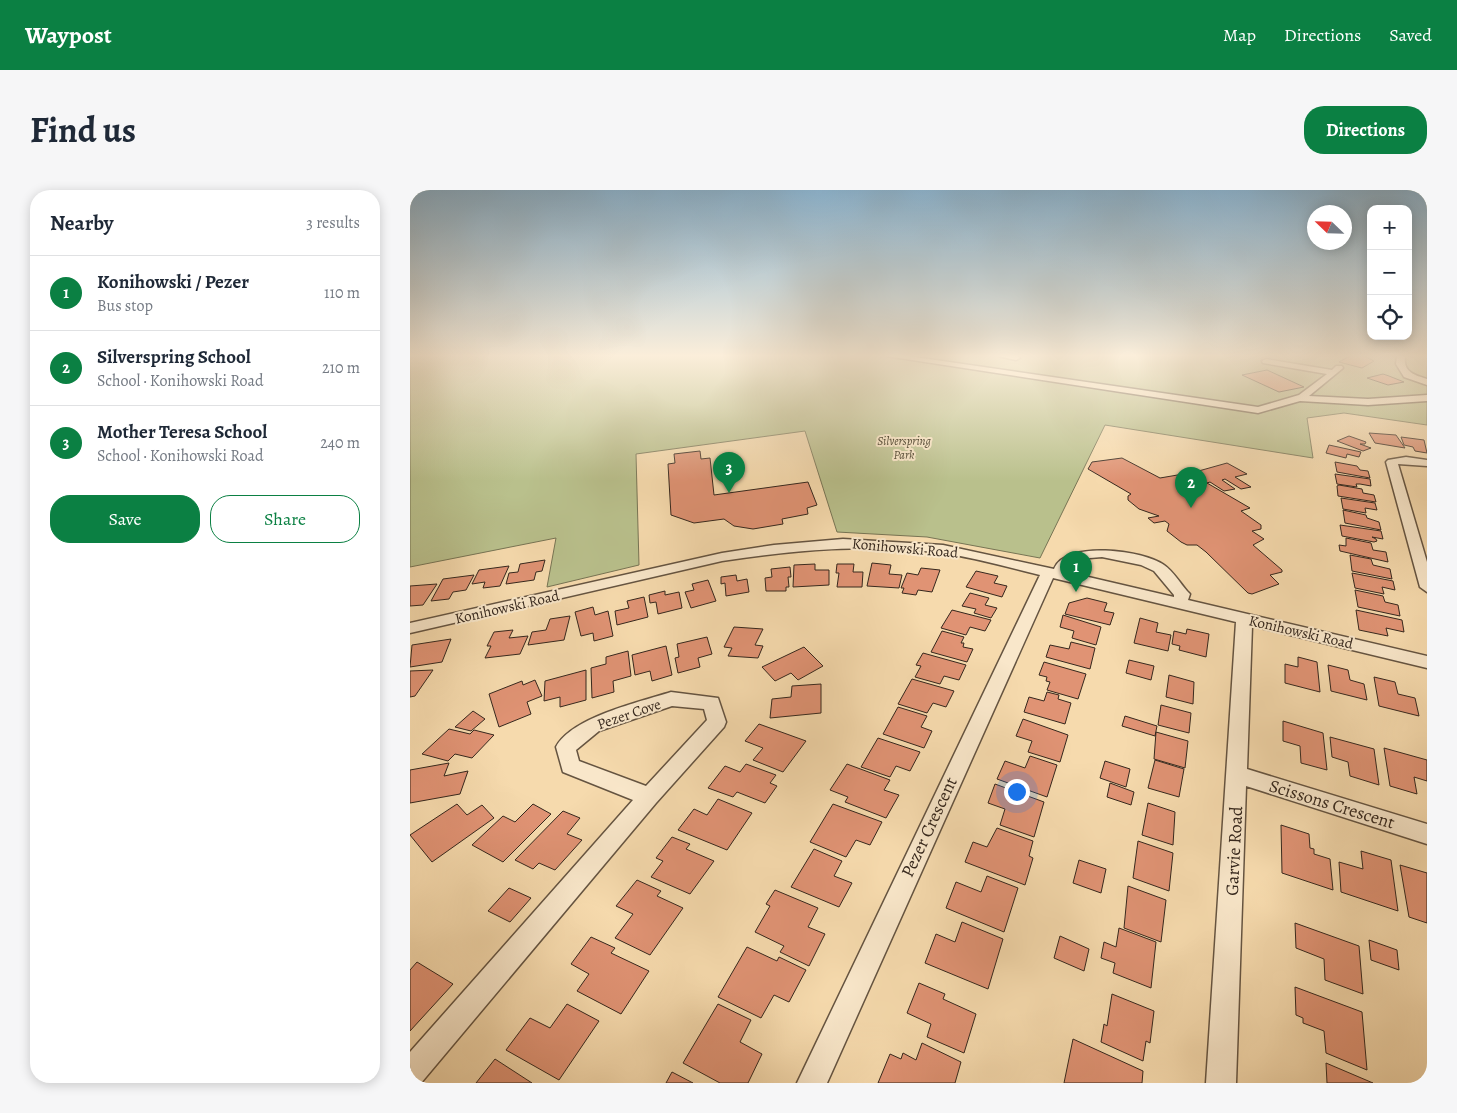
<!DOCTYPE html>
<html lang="en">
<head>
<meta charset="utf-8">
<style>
  body { margin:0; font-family:Alegreya,serif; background:#f6f6f7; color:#1f2937 }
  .controls { position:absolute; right:15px; top:15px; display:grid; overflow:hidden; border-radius:10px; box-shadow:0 2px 12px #0003 }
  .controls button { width:45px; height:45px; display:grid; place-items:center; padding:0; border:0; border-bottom:1px solid #e0e1e3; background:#fff; color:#1f2937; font:25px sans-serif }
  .compass { position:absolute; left:897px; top:15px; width:45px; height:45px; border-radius:50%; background:#fff; box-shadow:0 2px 12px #0003; rotate:293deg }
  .you { position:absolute; left:606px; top:601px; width:18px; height:18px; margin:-12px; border:4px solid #fff; border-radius:50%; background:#1a73e8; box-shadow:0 0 0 8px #1a73e833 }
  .badge { display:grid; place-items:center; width:32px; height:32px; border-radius:50%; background:#0b8043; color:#fff; font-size:16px; font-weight:700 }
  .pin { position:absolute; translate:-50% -41px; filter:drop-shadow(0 1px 2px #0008) }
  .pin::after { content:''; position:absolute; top:26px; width:18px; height:15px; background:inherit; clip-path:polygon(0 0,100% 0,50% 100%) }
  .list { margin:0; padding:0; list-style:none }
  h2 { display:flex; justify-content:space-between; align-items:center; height:65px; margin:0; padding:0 20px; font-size:21px }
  h2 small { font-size:16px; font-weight:400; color:#747a83 }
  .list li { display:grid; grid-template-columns:32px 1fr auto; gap:15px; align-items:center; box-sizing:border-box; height:75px; padding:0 20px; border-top:1px solid #e0e1e3 }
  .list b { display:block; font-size:19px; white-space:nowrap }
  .list p { margin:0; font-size:16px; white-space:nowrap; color:#747a83 }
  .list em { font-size:16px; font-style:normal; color:#747a83 }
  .actions { display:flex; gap:10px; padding:15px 20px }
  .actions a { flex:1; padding:11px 0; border:1px solid #0b8043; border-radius:20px; text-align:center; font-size:18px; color:#0b8043 }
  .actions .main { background:#0b8043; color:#fff }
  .icon { flex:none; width:28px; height:28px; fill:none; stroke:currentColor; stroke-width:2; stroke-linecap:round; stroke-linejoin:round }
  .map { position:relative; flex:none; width:1017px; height:893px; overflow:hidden; border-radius:20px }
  header { display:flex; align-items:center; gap:30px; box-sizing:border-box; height:70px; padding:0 25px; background:#0b8043; color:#fff }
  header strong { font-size:24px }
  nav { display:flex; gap:28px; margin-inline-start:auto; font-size:18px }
  .intro { display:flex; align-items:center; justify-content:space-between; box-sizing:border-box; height:120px; padding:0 30px }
  h1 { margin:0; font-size:35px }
  .button { padding:12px 22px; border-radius:20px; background:#0b8043; color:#fff; font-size:18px; font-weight:700 }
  main { display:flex; gap:30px; padding:0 30px }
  aside { flex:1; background:#fff; border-radius:20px; box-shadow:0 2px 12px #0003 }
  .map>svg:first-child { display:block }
  .green { fill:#b9c08c; stroke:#777454 }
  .building { fill:#e09374; stroke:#35271d }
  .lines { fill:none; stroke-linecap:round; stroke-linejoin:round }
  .minor-casing { stroke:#655441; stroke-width:3 }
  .minor { fill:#f9e7ca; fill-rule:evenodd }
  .labels { text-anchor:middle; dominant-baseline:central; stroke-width:4; stroke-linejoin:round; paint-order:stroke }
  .far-park-label { font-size:12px; font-style:italic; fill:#564d39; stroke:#f9e7ca }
  .street-label { font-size:15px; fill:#35271d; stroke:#f9e7ca }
  .near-street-label { font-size:18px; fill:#35271d; stroke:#f9e7ca }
</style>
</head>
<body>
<header>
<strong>Waypost</strong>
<nav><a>Map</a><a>Directions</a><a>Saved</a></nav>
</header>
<div class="intro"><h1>Find us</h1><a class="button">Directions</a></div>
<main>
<aside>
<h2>Nearby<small>3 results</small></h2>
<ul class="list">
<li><span class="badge">1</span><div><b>Konihowski / Pezer</b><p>Bus stop</p></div><em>110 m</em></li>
<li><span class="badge">2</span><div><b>Silverspring School</b><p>School · Konihowski Road</p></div><em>210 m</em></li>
<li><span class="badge">3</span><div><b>Mother Teresa School</b><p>School · Konihowski Road</p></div><em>240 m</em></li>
</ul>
<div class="actions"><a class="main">Save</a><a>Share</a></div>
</aside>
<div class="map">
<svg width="1017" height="893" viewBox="0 0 1017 893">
  <rect width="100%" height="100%" fill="#f6daad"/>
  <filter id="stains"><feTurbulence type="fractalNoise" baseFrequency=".004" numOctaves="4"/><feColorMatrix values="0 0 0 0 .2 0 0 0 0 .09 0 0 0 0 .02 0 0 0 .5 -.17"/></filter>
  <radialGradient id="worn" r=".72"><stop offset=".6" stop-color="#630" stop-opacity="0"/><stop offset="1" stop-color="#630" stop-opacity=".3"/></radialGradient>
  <path class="green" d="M0,166h1017v69l-83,-12 -37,5 6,40 -208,-33 -65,133 -113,-21 -90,-5 -32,-101 -169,23 3,111 -92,22 9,-49 -146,29z"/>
  <path class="building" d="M940,166h14l10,5 -12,7 -23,-6z
    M857,180l37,17 -25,5 -37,-17z
    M973,184l6,2 15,6 -16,3 -21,-7z
    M959,243l27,2 9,13 -30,-5z
    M939,246l17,6 -1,2h-5l11,4 -8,3 -26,-10z
    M991,247l23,3 3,13 -12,-2 -2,-4 -9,-2z
    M919,255l32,7 -2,5 -12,-3 -1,4 -20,-5z
    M290,261l1,8 9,-1 4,37 94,-13 9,23 -10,3 1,6 -26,5 1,5 -30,5 -19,-3 -10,-7 -30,4 -23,-8 -3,-51 7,-1 -1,-9z
    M712,268l38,20 35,-6 32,-9 20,11 -12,3 16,10 -10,2 -16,-10 -3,1 13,9 -11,2 -14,-9 -3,1 43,25 -9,3 20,14v4l-9,2 12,8 -11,6 29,25v2l-12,3 9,9 -27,10 -4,-1 -42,-41 -9,-7h-10l-6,-3 -14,-11 2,-7 -4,-3 -11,2 -6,-5 11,-2 -20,-7 -11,-9v-4l3,-2 -43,-25 4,-7z
    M925,272l22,4 3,4 8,1 2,7 -33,-6z
    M925,284l35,5 1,7 -11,-2h-4l1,3 -20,-3z
    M929,295l23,4 1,4 11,2 2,7 -38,-6 -1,-10z
    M931,308l34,5 2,7 -12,-2 1,5 -23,-4z
    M933,320l23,5 1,3 12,4 2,8 -36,-7z
    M930,335l41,6 2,8 -11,-2 4,2 1,2 -3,1 -32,-6z
    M936,348l25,5 2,7 13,2 2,10 -48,-11 -1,-6 7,1z
    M940,365l21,4 2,6 17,4 2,10 -40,-8z
    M135,370l-3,11 -6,1 -2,8 -28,4 3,-11 9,-1 2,-8z
    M462,373l19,2 -2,9 13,1 -3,13 -32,-2z
    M405,374v6h14v15l-36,2 1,-22z
    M427,374h17l-1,8h10l-1,15h-25l2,-14h-3z
    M99,376l-9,20 -17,2 2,-6 -13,2 7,-14z
    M380,377l1,10h-3l1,10h-3v4h-20l-1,-13 7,-1 -1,-8z
    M511,378l19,2 -8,22 -14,-2 -2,5 -14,-2 2,-5h-3l6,-15 11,2z
    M566,381l22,5 -4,7 13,3 -5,11 -36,-10z
    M942,383l41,8 2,9 -13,-3 2,7 -29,-6z
    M64,385l-8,15 -13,2 -4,7 -18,2 12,-22z
    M326,385l1,6 10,-2 2,13 -23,4 -1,-13 -4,1v-7z
    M298,390l8,21 -25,7 -6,-16 9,-2 -2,-6z
    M27,394l-14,21 -13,1v-20z
    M945,400l28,6 2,6 13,3 2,11 -42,-9z
    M255,401v4l14,-3 3,16 -24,6 -2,-12 -6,1 -1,-8z
    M560,403l19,5 -4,7 12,3 -6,10 -17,-5 2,-4 -14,-3z
    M234,407l4,20 -31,8 -2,-14 14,-3 -2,-7z
    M677,408l20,5 -3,8 10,2 -4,12 -45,-11 4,-11z
    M183,417l2,8 13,-4 5,25 -19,5 -1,-8 -12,3 -6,-24z
    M542,420l39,10 -6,11 -15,-4 -4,8 -25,-7z
    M946,420l46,10 2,12 -18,-4 2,8 -29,-6z
    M653,425l38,12 -5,18 -24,-7 2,-7 -14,-4z
    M160,426l-6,24 -36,5 4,-13 14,-2 4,-11z
    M730,428l18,5 -2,9 15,3 -3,16 -34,-8z
    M324,437l29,2 -8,16 8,1 -5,12 -30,-2 4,-8 -8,-1z
    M777,439l22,5 -3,23 -27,-7 1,-4 -8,-2 2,-13 12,3z
    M103,440l-4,8 19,-2 -8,18 -35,4 6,-12h-4l7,-14z
    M532,441l22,6 -3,6h3l-1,4 10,2 -6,13 -36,-10z
    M297,447l5,17 -14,4 2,9 -22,6 -3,-15 4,-1 -2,-13z
    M41,449l-9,23 -32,5 2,-22z
    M661,452l24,6 -5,21 -44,-12 4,-12 19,4z
    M256,456l6,29 -20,6 -2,-10 -15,4 -3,-20z
    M394,457l19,19 -25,14 -7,-7 -16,8 -13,-14z
    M218,461l3,25 -18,5 1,11 -22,6 -1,-30 15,-4v-7z
    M513,463l43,12 -7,15 -15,-4 -4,8 -25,-7 6,-11 -5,-1z
    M888,467l19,5 3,30 -35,-9v-19l13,3z
    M719,470l25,6 -3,14 -25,-7z
    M634,472l42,12 -8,25 -31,-9 3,-8 -4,-1 1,-4 -8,-2z
    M918,475l20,5 2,10 14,4 3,16 -36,-9z
    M23,480l-18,26 -5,1v-26z
    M176,480v30l-26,7v-10l-16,4 1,-20z
    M759,485l25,7 -1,22 -27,-7z
    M964,487l21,5 3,12 17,4 4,18 -40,-10z
    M502,489l42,12 -8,16 -13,-4 -6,10 -29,-9z
    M125,490l7,16 -15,6 4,12 -32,13 -10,-33 33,-13 1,4z
    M411,494v29l-51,5 2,-19 19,-2 1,-11z
    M637,502l12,3 -1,4 13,4 -6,21 -41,-12 5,-15 15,4z
    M751,515l30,8 -2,20 -31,-8z
    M488,517l29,9 -6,11 11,4 -8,17 -41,-14z
    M63,521l12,8 -14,12 -16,-4z
    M715,526l32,10 -2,10 -33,-10z
    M613,529l45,16 -8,27 -32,-10 4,-11 -16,-5z
    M873,531l40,12 4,37 -26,-7 -1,-17 -17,-5z
    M349,534l47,17 -23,31 -30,-12 10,-12 -18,-7z
    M39,539l21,5 4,-4 20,5 -22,23 -17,-4 -7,7 -26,-7z
    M746,542l32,9 -3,27 -31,-9z
    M920,547l44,12 5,36 -29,-9 -2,-14 -16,-5z
    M468,548l42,14 -10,19 -14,-5 -6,11 -29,-10z
    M974,558l43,12v21l-13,-4 3,17 -27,-8z
    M620,566l27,9 -10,32 -50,-18 8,-18 20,7z
    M745,570l29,9 -5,28 -31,-9z
    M695,571l25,8 -4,18 -26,-9z
    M39,573l-5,13 24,-5 -8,23 -50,9v-33z
    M336,574l30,11 -6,8 7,3 -12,17 -28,-11 -4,5 -25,-9 17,-22 15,6z
    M437,574l43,16 -6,10 15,5 -13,23 -41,-16 3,-5 -18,-7z
    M700,593l24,9 -3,13 -24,-8z
    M585,594l49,18 -10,35 -34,-12 5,-16 -17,-6z
    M308,609l34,14 -25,37 -49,-20 16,-21 13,6z
    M738,613l27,9 -2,33 -31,-10z
    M47,614l10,11 15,-10 12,13 -62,44 -22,-27z
    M123,614l18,10 -48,48 -31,-17 31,-29 12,6z
    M423,614l49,18 -12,23 -14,-5 -10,17 -36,-15z
    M153,621l17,7 -13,16 15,6 -27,30 -16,-7 -6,6 -18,-9z
    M871,635l28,9 1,14 4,1v5l16,5 3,31 -51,-17z
    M587,638l36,13 -4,15 4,2 -8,27 -60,-23 8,-20 14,5z
    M262,647l18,7 -4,5 28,12 -24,33 -39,-17 12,-16 -7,-3z
    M728,651l35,12 -4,38 -36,-13z
    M404,659l28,12 -8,15 18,7 -13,24 -48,-20z
    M951,661l30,9 7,51 -57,-19 -2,-30 24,7z
    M669,670l27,9 -5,24 -28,-10z
    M990,675l27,8v50l-18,-6z
    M577,686l31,12 -14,44 -58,-24 10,-26 25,10z
    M227,690l24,11 -4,5 26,12 -33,47 -35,-17 18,-24 -17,-8z
    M718,696l38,14 -5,42 -37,-14z
    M99,698l22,10 -21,24 -22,-11z
    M365,700l43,18 -10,19 17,7 -16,32 -29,-14 4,-6 -29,-14 15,-26 -4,-2z
    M552,732l41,17 -15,50 -63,-26 11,-29 19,8z
    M885,733l64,23 4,48 -38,-14 -1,-21 -28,-11z
    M709,738l37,14 -5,46 -38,-15 2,-10 -14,-5 3,-16 12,5z
    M650,746l29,13 -5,22 -30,-13z
    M181,747l24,11 -4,5 38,18 -28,43 -44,-23 12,-17 -18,-10z
    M959,750l28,10 2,20 -28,-10z
    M337,757l30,14 2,-4 27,13 -17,32 -15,-7 -13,23 -43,-21z
    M7,772l36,22 -43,47v-61z
    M509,793l26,11 -2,5 33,15 -12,39 -37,-16 4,-13 -24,-11z
    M885,797l67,25 5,58 -41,-17 -2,-22 -21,-8v-5l-7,-3z
    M702,804l42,17 -4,32 -4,-2 -3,20 -42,-19 3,-18 3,2z
    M157,814l32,17 -40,59 -53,-30 24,-32 20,10z
    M308,814l33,16 -11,22 22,12 -14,29h-28l-37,-20z
    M663,849l70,32 -1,12h-78z
    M512,853l39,19 -6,21h-77l12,-29 11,5 2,-6 13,7z
    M85,869l37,24h-56z
    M916,873l47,20h-46z
    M262,882l21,11h-27z"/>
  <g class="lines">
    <g class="minor-casing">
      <path id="minor" d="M476,166h22l350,51 41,-12 28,-21 -64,-11 -1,-2 4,-2 66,11 4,-4h6l1,2 -34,28 59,3 59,-4v6l-59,4 -68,-4 -42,12z
        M588,166h20l2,2 -4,2z
        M987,166h8c-2,16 9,19 22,23v6l-23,-8 -8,-13z
        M996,267l21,3v6l-29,-2 29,98v30l-7,-5 -34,-125 2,-2z
        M433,349l100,6 111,24c11,-29 90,-19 110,-4 9,6 16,18 23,26l3,3 -2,6 239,56v12l-175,-42 -5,143 180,55v20l-181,-58 -10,297h-30l30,-461 -183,-44 -226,505h-30l243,-508c-32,-8 -65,-17 -97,-22 -75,-10 -148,-3 -221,8l-312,72v-10l312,-70 52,-8zM692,367l39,8 13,6 20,24v2l-107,-25 1,-4 22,-10z
        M261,502l47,6 8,24 -2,5 -68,76 -235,280h-11v-31l223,-252 -70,-28 -7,-25c16,-30 84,-45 115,-55zM262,516l32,3 3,11 -61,66 -67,-25 -3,-11 23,-19z"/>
    </g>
    <use href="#minor" class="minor"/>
  </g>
  <linearGradient id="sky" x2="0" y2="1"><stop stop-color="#8bb6d4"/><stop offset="0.57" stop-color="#fbeeda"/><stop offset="1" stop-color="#fbeeda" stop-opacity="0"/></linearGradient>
  <rect width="1017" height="291" fill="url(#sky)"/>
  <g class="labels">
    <g class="far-park-label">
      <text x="494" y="251">Silverspring<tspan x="494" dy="14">Park</tspan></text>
    </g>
    <g class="street-label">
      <text transform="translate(495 358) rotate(5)">Konihowski Road</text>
      <text transform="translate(97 417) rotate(-13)">Konihowski Road</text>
      <text transform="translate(891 442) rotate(13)">Konihowski Road</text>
      <text transform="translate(219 524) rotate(-19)">Pezer Cove</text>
    </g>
    <g class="near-street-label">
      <text transform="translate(922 614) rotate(17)">Scissons Crescent</text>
      <text transform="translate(519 637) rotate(-65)">Pezer Crescent</text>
      <text transform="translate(824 661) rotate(-87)">Garvie Road</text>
    </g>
  </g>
  <rect width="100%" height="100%" filter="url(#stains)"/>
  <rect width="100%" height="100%" fill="url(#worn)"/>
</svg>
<div class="controls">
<button>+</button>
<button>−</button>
<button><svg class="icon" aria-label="locate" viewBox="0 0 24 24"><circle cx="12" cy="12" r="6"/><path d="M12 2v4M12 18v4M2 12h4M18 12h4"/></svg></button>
</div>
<svg class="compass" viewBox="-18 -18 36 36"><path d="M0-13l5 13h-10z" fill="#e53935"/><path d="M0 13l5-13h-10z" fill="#747a83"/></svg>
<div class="you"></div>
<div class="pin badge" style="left:666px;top:402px">1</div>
<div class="pin badge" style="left:781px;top:318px">2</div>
<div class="pin badge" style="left:319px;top:303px">3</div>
</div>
</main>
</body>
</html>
